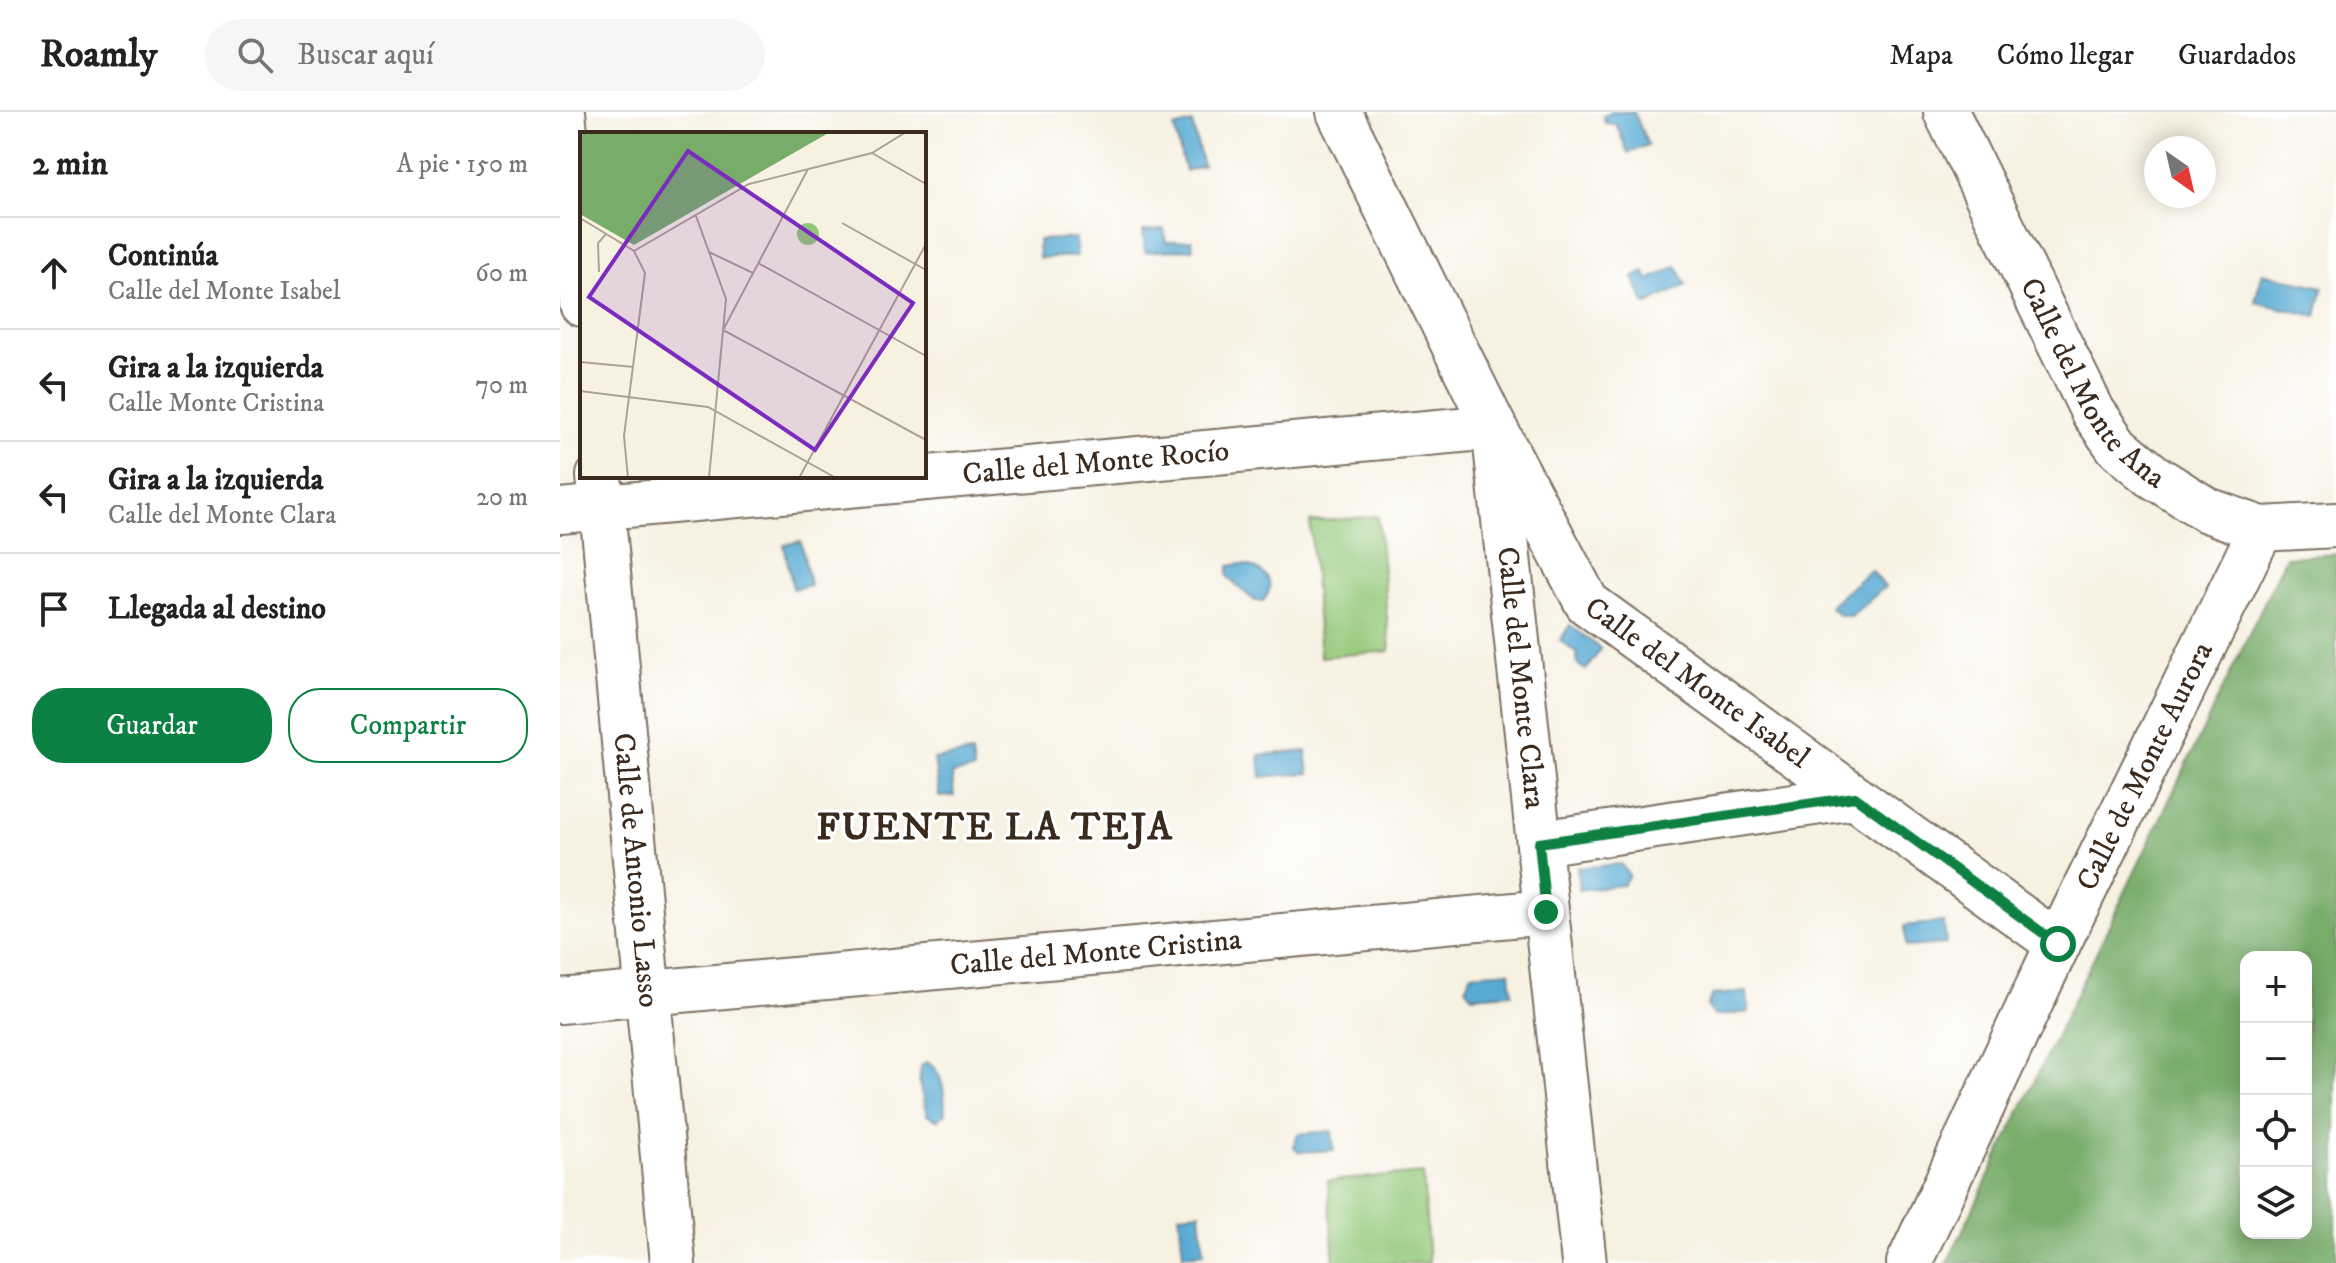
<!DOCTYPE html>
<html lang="es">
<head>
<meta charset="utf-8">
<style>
  body { margin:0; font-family:"IM FELL DW Pica",serif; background:#f6f6f6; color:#222 }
  .controls { position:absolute; right:24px; bottom:24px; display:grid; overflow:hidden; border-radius:16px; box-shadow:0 4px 20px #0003 }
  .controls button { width:72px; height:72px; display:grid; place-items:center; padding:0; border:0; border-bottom:2px solid #e0e0e0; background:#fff; color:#222; font:40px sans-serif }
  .compass { position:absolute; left:1584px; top:24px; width:72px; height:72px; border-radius:50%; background:#fff; box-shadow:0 4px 20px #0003; rotate:146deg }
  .stop { position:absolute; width:24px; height:24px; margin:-18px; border:6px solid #0b8043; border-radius:50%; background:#fff }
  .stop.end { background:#0b8043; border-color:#fff; box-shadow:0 2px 8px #0008 }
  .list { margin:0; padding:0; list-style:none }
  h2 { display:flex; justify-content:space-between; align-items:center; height:104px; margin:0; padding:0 32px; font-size:34px }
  h2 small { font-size:26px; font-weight:400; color:#767676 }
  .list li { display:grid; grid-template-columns:52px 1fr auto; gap:24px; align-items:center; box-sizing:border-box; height:112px; padding:0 32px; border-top:2px solid #e0e0e0 }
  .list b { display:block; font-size:30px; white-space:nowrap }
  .list p { margin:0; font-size:26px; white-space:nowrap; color:#767676 }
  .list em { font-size:26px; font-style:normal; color:#767676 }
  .actions { display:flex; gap:16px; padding:24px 32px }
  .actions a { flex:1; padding:18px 0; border:2px solid #0b8043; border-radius:32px; text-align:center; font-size:28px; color:#0b8043 }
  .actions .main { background:#0b8043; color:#fff }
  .icon { flex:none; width:44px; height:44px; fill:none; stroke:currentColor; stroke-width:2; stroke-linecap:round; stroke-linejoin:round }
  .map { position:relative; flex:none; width:1776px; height:1151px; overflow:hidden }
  header { display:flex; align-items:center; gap:48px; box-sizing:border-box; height:112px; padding:0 40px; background:#fff; border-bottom:2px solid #e0e0e0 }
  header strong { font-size:38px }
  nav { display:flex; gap:44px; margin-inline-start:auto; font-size:28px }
  .search { width:560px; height:72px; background:#f6f6f6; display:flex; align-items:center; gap:20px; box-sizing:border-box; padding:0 28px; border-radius:44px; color:#767676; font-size:30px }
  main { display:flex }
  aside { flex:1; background:#fff }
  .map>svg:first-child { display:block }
  .green { fill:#94c879; stroke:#68794c; stroke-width:2 }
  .forest { fill:#77ac69; stroke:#596b44; stroke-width:2; fill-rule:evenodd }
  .water { fill:#59aad3; stroke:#4a6a78; stroke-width:2 }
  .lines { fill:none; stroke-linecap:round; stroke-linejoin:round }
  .minor-casing { stroke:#7d7063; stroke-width:48 }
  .minor { stroke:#fff; stroke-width:44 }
  .route { stroke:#0b8043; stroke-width:10 }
  .labels { text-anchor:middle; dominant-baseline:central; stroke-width:6; stroke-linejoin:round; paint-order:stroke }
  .street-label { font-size:30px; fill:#3b2a1e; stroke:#fff }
  .district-label { font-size:38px; font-weight:bold; letter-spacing:2px; fill:#3b2a1e; stroke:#fff }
  .inset-road { fill:none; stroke:#aca194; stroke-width:2 }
  .view { fill:#7b2cbf; fill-opacity:0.15; stroke:#7b2cbf; stroke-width:4 }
  .inset-edge { fill:none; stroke:#3b2a1e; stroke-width:4 }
</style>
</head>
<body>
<header>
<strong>Roamly</strong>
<div class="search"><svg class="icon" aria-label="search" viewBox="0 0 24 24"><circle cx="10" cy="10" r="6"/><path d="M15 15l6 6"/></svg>Buscar aquí</div>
<nav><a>Mapa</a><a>Cómo llegar</a><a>Guardados</a></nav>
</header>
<main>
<aside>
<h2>2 min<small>A pie · 150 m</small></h2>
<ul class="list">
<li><svg class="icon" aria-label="ahead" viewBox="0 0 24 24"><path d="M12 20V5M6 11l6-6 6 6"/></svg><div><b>Continúa</b><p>Calle del Monte Isabel</p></div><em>60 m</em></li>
<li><svg class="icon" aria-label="left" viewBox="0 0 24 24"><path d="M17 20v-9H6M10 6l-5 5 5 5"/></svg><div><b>Gira a la izquierda</b><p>Calle Monte Cristina</p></div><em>70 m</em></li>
<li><svg class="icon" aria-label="left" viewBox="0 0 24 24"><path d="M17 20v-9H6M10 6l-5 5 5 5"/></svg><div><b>Gira a la izquierda</b><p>Calle del Monte Clara</p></div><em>20 m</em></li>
<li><svg class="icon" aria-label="arrive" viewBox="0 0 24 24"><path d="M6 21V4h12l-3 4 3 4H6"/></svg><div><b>Llegada al destino</b></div></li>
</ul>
<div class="actions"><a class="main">Guardar</a><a>Compartir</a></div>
</aside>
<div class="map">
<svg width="1776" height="1151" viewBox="0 0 1776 1151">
  <rect width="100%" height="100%" fill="#fff"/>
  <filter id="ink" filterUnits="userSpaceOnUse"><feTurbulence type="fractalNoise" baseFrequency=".0125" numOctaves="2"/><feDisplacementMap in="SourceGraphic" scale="16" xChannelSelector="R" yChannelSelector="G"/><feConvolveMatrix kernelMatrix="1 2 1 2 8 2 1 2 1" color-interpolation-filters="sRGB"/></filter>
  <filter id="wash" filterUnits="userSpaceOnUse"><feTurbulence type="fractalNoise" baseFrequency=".006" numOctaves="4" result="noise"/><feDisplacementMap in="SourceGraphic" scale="32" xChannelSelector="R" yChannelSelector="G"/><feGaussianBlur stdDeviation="1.8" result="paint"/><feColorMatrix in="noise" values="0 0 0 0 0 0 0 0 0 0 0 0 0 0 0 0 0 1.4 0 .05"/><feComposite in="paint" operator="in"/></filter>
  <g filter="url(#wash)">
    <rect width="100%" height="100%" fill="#f7f1e2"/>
    <path class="green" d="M818,404l12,135 -70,6 -10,-135z
      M863,1061l6,90h-95l-6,-82z"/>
    <path class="forest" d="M1776,442v709h-389l339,-706zM1686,845h60v276h-60z"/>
    <path class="water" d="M1053,0h21l14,33 -20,8 -12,-29 -11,-1 -2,-7z
      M632,11l11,43 -18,5 -11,-43z
      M604,117l2,13 26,-2 1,9 -48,3 -2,-21z
      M516,126l1,18 -38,2 -1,-18z
      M1117,154l9,19 -40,20 -13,-27 11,-6 5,8z
      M1702,161l61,14 -7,29 -61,-14z
      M241,429l9,44 -17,4 -9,-44z
      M679,452c21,1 41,17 24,37h-8c-9,-8 -23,-17 -28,-26l2,-9z
      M1311,458l14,17 -34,29 -12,-1 -10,-9z
      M1010,513l31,24 -15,21 -8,-5 -1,-11 -17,-14z
      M746,639l3,22 -48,4 -2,-22z
      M412,641l2,17 -22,4 2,22 -15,1 -5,-38z
      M1061,752l8,11 -6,10 -44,5 -2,-22z
      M1384,810l2,22 -40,3 -2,-21z
      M950,859l2,22 -40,3 -6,-7 5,-15z
      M1187,880l2,20 -35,4 -7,-10 5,-11z
      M367,950c17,10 18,34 18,52l-8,6 -10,-5 -8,-32 1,-16z
      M772,1019l2,19 -35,2 -6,-6 5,-12z
      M640,1100l4,41 -21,2 -4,-41z"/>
  </g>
  <g filter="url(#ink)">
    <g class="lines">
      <g class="minor-casing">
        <g id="minor">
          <path d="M3,0l19,192"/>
          <path id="s1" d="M779,0l155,315 93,176 471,341"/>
          <path id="s2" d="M1386,0l147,300 25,35 35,29 54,34 54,19 75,-4"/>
          <path id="s3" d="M39,364l74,787"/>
          <path id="s4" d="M0,399l934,-84 90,836"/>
          <path d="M979,731l316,-46"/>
          <path id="s5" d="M0,889l986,-89"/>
          <path id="s6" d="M1349,1151l149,-319 203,-415"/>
        </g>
      </g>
      <use href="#minor" class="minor"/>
    </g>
  </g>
  <g class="lines" filter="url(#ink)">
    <path class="route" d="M986,800l-7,-69 316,-46 203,147"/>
  </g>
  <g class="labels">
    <g class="street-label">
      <text stroke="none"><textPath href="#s2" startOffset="310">Calle del Monte Ana</textPath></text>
      <text stroke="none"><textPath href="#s4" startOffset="538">Calle del Monte Rocío</textPath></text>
      <text stroke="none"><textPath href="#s4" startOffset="1190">Calle del Monte Clara</textPath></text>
      <text stroke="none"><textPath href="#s1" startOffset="686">Calle del Monte Isabel</textPath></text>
      <text stroke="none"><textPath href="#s6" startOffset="550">Calle de Monte Aurora</textPath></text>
      <text stroke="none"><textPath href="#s3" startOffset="396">Calle de Antonio Lasso</textPath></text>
      <text stroke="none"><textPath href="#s5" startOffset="538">Calle del Monte Cristina</textPath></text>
    </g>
    <g class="district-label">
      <text x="435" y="716">FUENTE LA TEJA</text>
    </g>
  </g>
  <g transform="translate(20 20)">
    <rect width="346" height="346" fill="#f7f1e2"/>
    <path d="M217 102a11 11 0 1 1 22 0a11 11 0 1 1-22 0Z" fill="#94c879"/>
    <path d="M0,0h250l-196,113 -54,-31z" fill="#77ac69"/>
    <path class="inset-road" d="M292,21l54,31M228,37l-85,161 203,110M116,84l30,83 -17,179M0,86l54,33 11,22 -21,163 4,42M262,91l84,47M54,119l115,-67 123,-31 34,-21M129,120l44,21M178,131l168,93M19,140l-1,-29 8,-9M0,230l54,5M0,259l128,16 128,71M219,346l127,-234"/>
    <path class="view" d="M108,19l225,152 -98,147 -226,-153z"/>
    <rect width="346" height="346" class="inset-edge"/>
  </g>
</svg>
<div class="controls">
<button>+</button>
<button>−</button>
<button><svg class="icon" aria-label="locate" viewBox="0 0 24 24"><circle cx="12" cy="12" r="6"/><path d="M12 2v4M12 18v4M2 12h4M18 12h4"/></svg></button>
<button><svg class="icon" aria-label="layers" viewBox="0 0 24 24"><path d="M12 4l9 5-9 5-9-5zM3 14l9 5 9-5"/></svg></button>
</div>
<svg class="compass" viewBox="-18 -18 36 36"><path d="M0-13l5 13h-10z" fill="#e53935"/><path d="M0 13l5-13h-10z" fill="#767676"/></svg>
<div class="stop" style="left:1498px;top:832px"></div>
<div class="stop end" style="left:986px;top:800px"></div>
</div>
</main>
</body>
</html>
